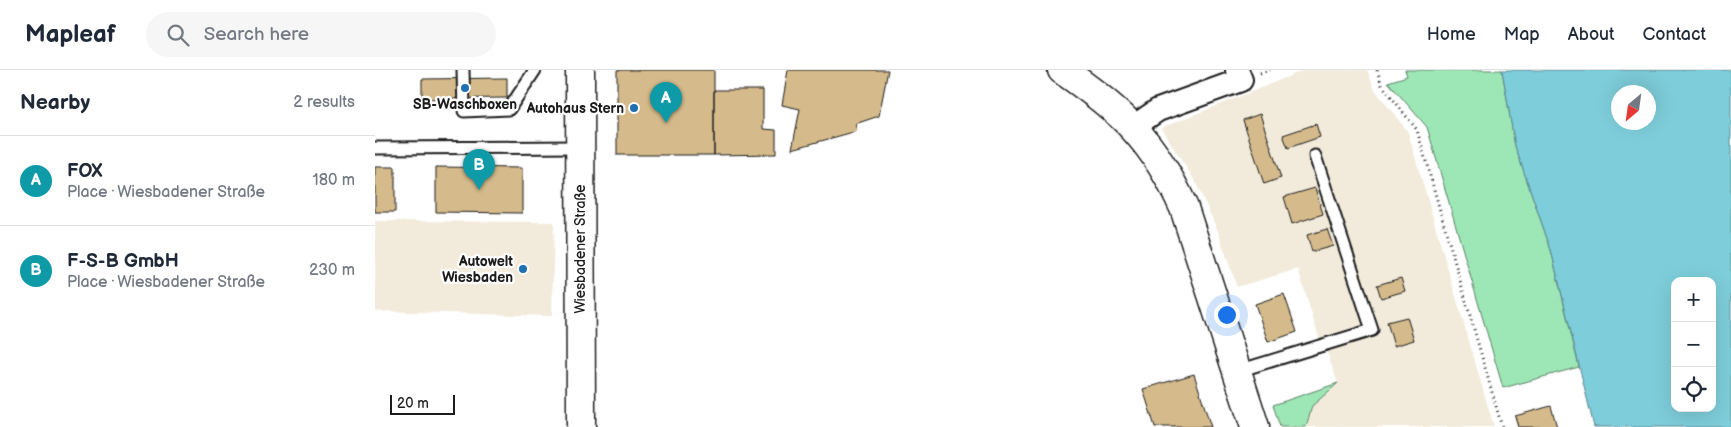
<!DOCTYPE html>
<html lang="en">
<head>
<meta charset="utf-8">
<style>
  body { margin:0; font-family:"Balsamiq Sans",sans-serif; background:#f6f6f7; color:#1f2937 }
  .controls { position:absolute; right:15px; bottom:15px; display:grid; overflow:hidden; border-radius:10px; box-shadow:0 5px 20px #0002 }
  .controls button { width:45px; height:45px; display:grid; place-items:center; padding:0; border:0; border-bottom:1px solid #e0e1e3; background:#fff; color:#1f2937; font:25px sans-serif }
  .compass { position:absolute; left:1236px; top:15px; width:45px; height:45px; border-radius:50%; background:#fff; box-shadow:0 5px 20px #0002; rotate:209deg }
  .scale { position:absolute; left:15px; bottom:12px; width:65px; box-sizing:border-box; padding-left:5px; border:2px solid #1c1c1c; border-top:0; font-size:14px; line-height:18px; white-space:nowrap; color:#1c1c1c; -webkit-text-stroke:4px #fff; paint-order:stroke }
  .you { position:absolute; left:851px; top:244px; width:18px; height:18px; margin:-12px; border:4px solid #fff; border-radius:50%; background:#1a73e8; box-shadow:0 0 0 8px #1a73e833 }
  .badge { display:grid; place-items:center; width:32px; height:32px; border-radius:50%; background:#1f6fb2; color:#fff; font-size:16px; font-weight:700 }
  .pin { position:absolute; translate:-50% -41px; filter:drop-shadow(0 1px 2px #0008) }
  .pin::after { content:''; position:absolute; top:26px; width:18px; height:15px; background:inherit; clip-path:polygon(0 0,100% 0,50% 100%) }
  .list { margin:0; padding:0; list-style:none }
  h2 { display:flex; justify-content:space-between; align-items:center; height:65px; margin:0; padding:0 20px; font-size:21px }
  h2 small { font-size:16px; font-weight:400; color:#747a83 }
  .list li { display:grid; grid-template-columns:32px 1fr auto; gap:15px; align-items:center; box-sizing:border-box; height:90px; padding:0 20px; border-top:1px solid #e0e1e3 }
  .list b { display:block; font-size:19px; white-space:nowrap }
  .list p { margin:0; font-size:16px; white-space:nowrap; color:#747a83 }
  .list em { font-size:16px; font-style:normal; color:#747a83 }
  .icon { flex:none; width:28px; height:28px; fill:none; stroke:currentColor; stroke-width:2; stroke-linecap:round; stroke-linejoin:round }
  .map { position:relative; flex:none; width:1356px; height:357px; overflow:hidden }
  header { display:flex; align-items:center; gap:30px; box-sizing:border-box; height:70px; padding:0 25px; background:#fff; border-bottom:1px solid #e0e1e3 }
  header strong { font-size:24px }
  nav { display:flex; gap:28px; margin-inline-start:auto; font-size:18px }
  .search { width:350px; height:45px; background:#f6f6f7; display:flex; align-items:center; gap:12px; box-sizing:border-box; padding:0 18px; border-radius:28px; color:#747a83; font-size:19px }
  main { display:flex }
  aside { flex:1; background:#fff }
  .map>svg:first-child { display:block }
  .built { fill:#f2ebdc }
  .green { fill:#9de6b5; stroke:#5c8168 }
  .water { fill:#7ecdda; stroke:#57868e; fill-rule:evenodd }
  .building { fill:#d5bb8b; stroke:#1c1c1c }
  .lines { fill:none; stroke-linecap:round; stroke-linejoin:round }
  .service-casing { stroke:#1c1c1c; stroke-width:15 }
  .minor-casing { stroke:#1c1c1c; stroke-width:26 }
  .tertiary-casing { stroke:#1c1c1c; stroke-width:31 }
  .secondary-casing { stroke:#1c1c1c; stroke-width:31 }
  .path { stroke:#1c1c1c; stroke-width:3; stroke-dasharray:1 4; stroke-linecap:butt }
  .service { stroke:#fff; stroke-width:11 }
  .minor { stroke:#fff; stroke-width:22 }
  .tertiary { stroke:#fff; stroke-width:28 }
  .secondary { stroke:#fff; stroke-width:28 }
  .poi-dot { fill:#1f6fb2; stroke:#fff; stroke-width:2 }
  .labels { text-anchor:middle; dominant-baseline:central; stroke-width:4.5; stroke-linejoin:round; paint-order:stroke }
  .poi-label { font-size:14px; font-weight:bold; fill:#1c1c1c; stroke:#fff; text-anchor:end }
  .street-label { font-size:14px; fill:#1c1c1c; stroke:#fff }
</style>
</head>
<body>
<header>
<strong>Mapleaf</strong>
<div class="search"><svg class="icon" aria-label="search" viewBox="0 0 24 24"><circle cx="10" cy="10" r="6"/><path d="M15 15l6 6"/></svg>Search here</div>
<nav><a>Home</a><a>Map</a><a>About</a><a>Contact</a></nav>
</header>
<main>
<aside>
<h2>Nearby<small>2 results</small></h2>
<ul class="list">
<li><span class="badge" style="background:#0f9aa8">A</span><div><b>FOX</b><p>Place · Wiesbadener Straße</p></div><em>180 m</em></li>
<li><span class="badge" style="background:#0f9aa8">B</span><div><b>F-S-B GmbH</b><p>Place · Wiesbadener Straße</p></div><em>230 m</em></li>
</ul>
</aside>
<div class="map">
<svg width="1356" height="357" viewBox="0 0 1356 357">
  <rect width="100%" height="100%" fill="#fff"/>
  <filter id="ink" filterUnits="userSpaceOnUse"><feTurbulence type="fractalNoise" baseFrequency=".02" numOctaves="2"/><feDisplacementMap in="SourceGraphic" scale="10" xChannelSelector="R" yChannelSelector="G"/><feConvolveMatrix kernelMatrix="1 2 1 2 8 2 1 2 1" color-interpolation-filters="sRGB"/></filter>
  <g filter="url(#ink)">
    <path class="built" d="M930,0h62l8,20 33,42 86,295h-214l-7,-22 65,-22 -14,-39 -6,-9 -20,-66 -61,18 -20,-58 -22,-48 -34,-53z
      M0,151l179,1 -2,94 -177,-5z"/>
    <path class="green" d="M1030,0h97l13,76 36,104 28,117 -76,21 -76,-261 -39,-45 19,-6z
      M963,313l-26,23 -6,21h-26l-7,-22z"/>
    <path class="water" d="M1127,0h229v357h-137l-43,-177 -36,-104zM1244,22h30v30h-30zM1300,211h37v127h-37z"/>
    <path class="building" d="M242,0h97v85h-97z
      M413,0h100l-9,46 -24,8 2,7 -65,18 8,-40 -18,-4z
      M132,8v20l-85,1v-20z
      M339,20h49v39l13,1v24l-62,1z
      M885,44l21,64 -17,6 -21,-64z
      M941,54l4,13 -32,11 -5,-13z
      M0,97h20v45h-20z
      M61,97l86,1v45l-86,-1z
      M940,118l8,26 -31,10 -8,-27z
      M952,159l6,17 -21,6 -5,-17z
      M1026,208l4,13 -24,7 -4,-13z
      M909,224l13,38 -29,10 -13,-38z
      M1032,247l7,23 -20,6 -7,-24z
      M819,304l17,53h-56l-12,-38z
      M1176,336l6,21h-39l-3,-11z"/>
    <g class="lines">
      <g class="service-casing">
        <path id="service" d="M88,0l1,41 45,-2 26,-39
          M0,78l205,-1
          M863,301l134,-41 -57,-174"/>
      </g>
      <g class="minor-casing">
        <path id="minor" d="M758,57l25,-17 83,-30 -4,-10"/>
      </g>
      <g class="tertiary-casing">
        <path id="tertiary" d="M687,0c60,41 92,71 122,138l71,219"/>
      </g>
      <g class="secondary-casing">
        <path id="secondary" d="M205,0l1,357"/>
      </g>
      <path class="path" d="M1002,0l5,15 35,45 85,297
        M885,3l10,-3"/>
      <use href="#service" class="service"/>
      <use href="#minor" class="minor"/>
      <use href="#tertiary" class="tertiary"/>
      <use href="#secondary" class="secondary"/>
    </g>
  </g>
  <g class="poi-dot">
    <circle cx="90" cy="18" r="5"/>
    <circle cx="259" cy="38" r="5"/>
    <circle cx="148" cy="199" r="5"/>
  </g>
  <g class="labels">
    <g class="poi-label">
      <text x="90" y="34" text-anchor="middle">SB-Waschboxen</text>
      <text x="249" y="38">Autohaus Stern</text>
      <text x="138" y="191">Autowelt<tspan x="138" dy="16">Wiesbaden</tspan></text>
    </g>
    <g class="street-label">
      <text transform="translate(205 179) rotate(-90)">Wiesbadener Straße</text>
    </g>
  </g>
</svg>
<div class="controls">
<button>+</button>
<button>−</button>
<button><svg class="icon" aria-label="locate" viewBox="0 0 24 24"><circle cx="12" cy="12" r="6"/><path d="M12 2v4M12 18v4M2 12h4M18 12h4"/></svg></button>
</div>
<svg class="compass" viewBox="-18 -18 36 36"><path d="M0-13l5 13h-10z" fill="#e53935"/><path d="M0 13l5-13h-10z" fill="#747a83"/></svg>
<div class="scale">20 m</div>
<div class="you"></div>
<div class="pin badge" style="left:291px;top:53px;background:#0f9aa8">A</div>
<div class="pin badge" style="left:104px;top:120px;background:#0f9aa8">B</div>
</div>
</main>
</body>
</html>
